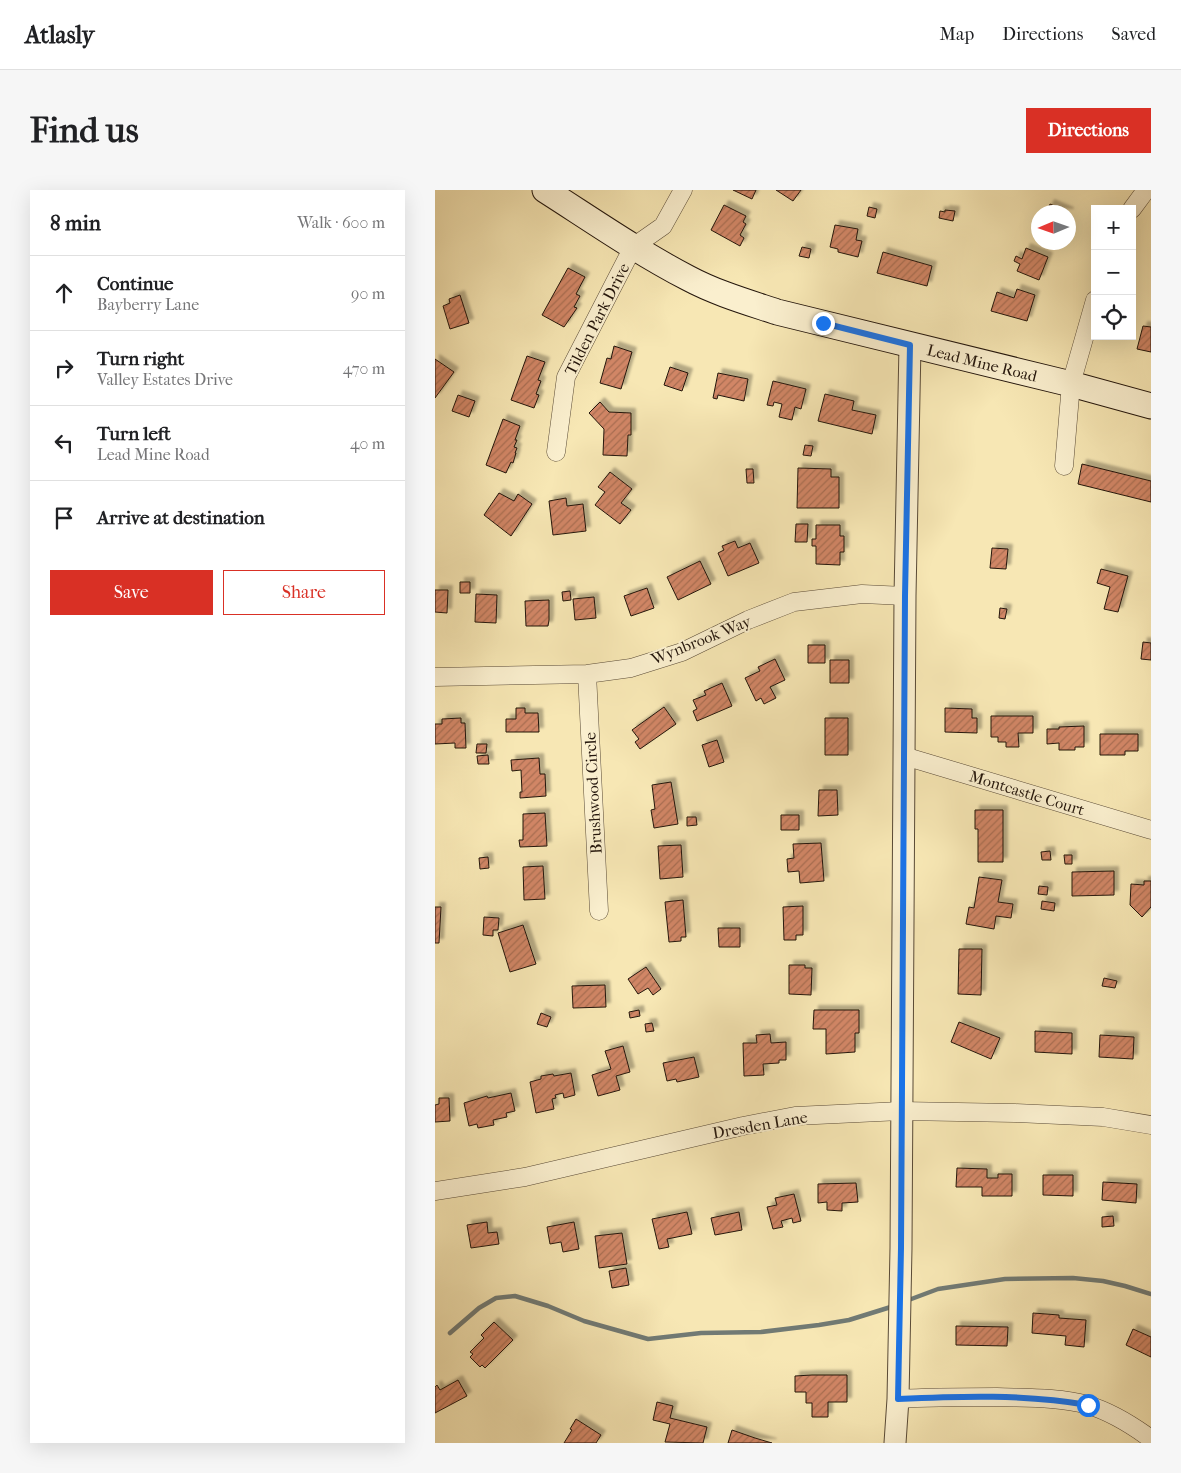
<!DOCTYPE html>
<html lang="en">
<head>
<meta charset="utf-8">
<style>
  body { margin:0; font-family:"IM FELL French Canon",serif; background:#f6f6f6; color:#202124 }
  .controls { position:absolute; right:15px; top:15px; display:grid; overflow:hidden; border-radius:0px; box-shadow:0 5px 20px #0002 }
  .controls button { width:45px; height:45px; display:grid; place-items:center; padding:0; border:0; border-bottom:1px solid #e0e0e0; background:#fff; color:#202124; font:25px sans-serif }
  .compass { position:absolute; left:596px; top:15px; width:45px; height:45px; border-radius:50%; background:#fff; box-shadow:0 5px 20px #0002; rotate:268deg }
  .stop { position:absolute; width:15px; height:15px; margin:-11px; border:4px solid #1a73e8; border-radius:50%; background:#fff }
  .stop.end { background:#1a73e8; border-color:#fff; box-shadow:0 1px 5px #0008 }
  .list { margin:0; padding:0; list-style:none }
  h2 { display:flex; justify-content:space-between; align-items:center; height:65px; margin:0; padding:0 20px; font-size:21px }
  h2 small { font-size:16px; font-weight:400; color:#757577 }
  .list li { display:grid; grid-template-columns:32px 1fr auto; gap:15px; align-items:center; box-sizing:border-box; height:75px; padding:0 20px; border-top:1px solid #e0e0e0 }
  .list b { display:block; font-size:19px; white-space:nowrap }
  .list p { margin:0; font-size:16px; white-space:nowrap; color:#757577 }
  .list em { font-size:16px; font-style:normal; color:#757577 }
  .actions { display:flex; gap:10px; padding:15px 20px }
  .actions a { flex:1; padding:11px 0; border:1px solid #d93025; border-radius:0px; text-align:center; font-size:18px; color:#d93025 }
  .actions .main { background:#d93025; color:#fff }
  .icon { flex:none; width:28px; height:28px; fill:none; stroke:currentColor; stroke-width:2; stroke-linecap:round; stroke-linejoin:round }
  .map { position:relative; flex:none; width:716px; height:1253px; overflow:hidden; border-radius:0px }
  header { display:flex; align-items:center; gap:30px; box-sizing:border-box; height:70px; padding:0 25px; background:#fff; border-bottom:1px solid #e0e0e0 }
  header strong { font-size:24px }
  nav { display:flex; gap:28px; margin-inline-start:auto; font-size:18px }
  .intro { display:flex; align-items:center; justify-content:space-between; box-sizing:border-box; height:120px; padding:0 30px }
  h1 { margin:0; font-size:35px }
  .button { padding:12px 22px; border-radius:0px; background:#d93025; color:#fff; font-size:18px; font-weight:700 }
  main { display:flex; gap:30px; padding:0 30px }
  aside { flex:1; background:#fff; border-radius:0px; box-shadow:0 5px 20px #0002 }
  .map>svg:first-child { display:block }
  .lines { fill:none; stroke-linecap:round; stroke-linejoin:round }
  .stream { stroke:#717a74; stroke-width:4.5 }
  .building { fill:url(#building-hatch); stroke:#24160c; filter:url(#shadow) }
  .minor-casing { stroke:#594a36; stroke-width:19 }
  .tertiary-casing { stroke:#594a36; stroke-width:23 }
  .secondary-casing { stroke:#24160c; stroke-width:27 }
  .minor { stroke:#faefce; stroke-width:18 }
  .tertiary { stroke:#faefce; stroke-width:21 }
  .secondary { stroke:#faefce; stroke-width:25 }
  .route { stroke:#1a73e8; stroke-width:6 }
  .labels { text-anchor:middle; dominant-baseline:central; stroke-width:4; stroke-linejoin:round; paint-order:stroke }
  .street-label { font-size:16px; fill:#24160c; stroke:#faefce }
</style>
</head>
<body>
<header>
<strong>Atlasly</strong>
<nav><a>Map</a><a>Directions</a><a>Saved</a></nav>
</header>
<div class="intro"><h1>Find us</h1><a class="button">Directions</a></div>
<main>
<aside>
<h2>8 min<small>Walk · 600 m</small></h2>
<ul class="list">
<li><svg class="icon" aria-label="ahead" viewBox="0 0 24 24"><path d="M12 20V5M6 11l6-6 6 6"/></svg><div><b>Continue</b><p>Bayberry Lane</p></div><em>90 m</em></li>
<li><svg class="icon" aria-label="right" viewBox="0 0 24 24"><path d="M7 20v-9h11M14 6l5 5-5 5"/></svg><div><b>Turn right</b><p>Valley Estates Drive</p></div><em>470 m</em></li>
<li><svg class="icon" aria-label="left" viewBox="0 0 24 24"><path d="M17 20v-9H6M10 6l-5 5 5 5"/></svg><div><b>Turn left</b><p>Lead Mine Road</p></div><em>40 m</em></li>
<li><svg class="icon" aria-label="arrive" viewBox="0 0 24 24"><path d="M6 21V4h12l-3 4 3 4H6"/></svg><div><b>Arrive at destination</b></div></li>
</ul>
<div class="actions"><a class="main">Save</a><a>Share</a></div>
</aside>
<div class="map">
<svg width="716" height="1253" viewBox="0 0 716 1253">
  <defs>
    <pattern id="building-hatch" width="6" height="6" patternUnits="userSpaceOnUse" patternTransform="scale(1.25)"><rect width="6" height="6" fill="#d18666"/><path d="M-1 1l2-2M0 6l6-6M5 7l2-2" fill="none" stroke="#a96d52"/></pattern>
    <filter id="shadow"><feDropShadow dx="4.5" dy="-4.5" stdDeviation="1" flood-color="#0004"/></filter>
  </defs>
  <rect width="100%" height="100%" fill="#f7e7b4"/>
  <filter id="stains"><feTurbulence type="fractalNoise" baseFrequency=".004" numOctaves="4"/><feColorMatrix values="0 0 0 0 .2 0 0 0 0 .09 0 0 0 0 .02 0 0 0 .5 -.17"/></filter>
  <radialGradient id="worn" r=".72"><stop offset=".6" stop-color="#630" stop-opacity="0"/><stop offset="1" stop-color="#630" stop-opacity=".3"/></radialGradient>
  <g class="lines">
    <path class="stream" d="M471,1111l32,-12 67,-10 68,-1 30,3 22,5 26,8
      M15,1143l29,-25 17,-10 19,-2 33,10 36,15 64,18 53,-6 60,-1 58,-7 30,-5 45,-14"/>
  </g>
  <path class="building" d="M298,0h23l-4,9z
    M341,0h25l-8,11z
    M615,14l19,8v1l-23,-1z
    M289,15l22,11 -3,6 3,2 -6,11 4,3 -4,8 -29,-16z
    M434,17l8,2 -2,9 -8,-2z
    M510,20l10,1 -2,10 -14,-3 1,-7 5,1z
    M400,35l23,4 -2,11 6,1 -4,16 -20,-5v-3l-8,-2z
    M367,57l9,2 -2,9 -10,-2z
    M591,58l22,9 -9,23 -22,-9 3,-7 -6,-3 2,-5 6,3z
    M448,62l49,14 -5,20 -50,-13z
    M133,78l17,9 -9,17 4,2 -6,11 3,1 -13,19 -22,-12z
    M582,99l18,6 -8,26 -36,-10 6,-19 17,6z
    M25,105l9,28 -19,6 -7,-23 7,-3 -1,-4z
    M708,136l8,1v25l-14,-3z
    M179,156l18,6 -11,37 -21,-6 7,-25 4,1z
    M92,166l18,6 -7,18 3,1 -5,13 3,1 -5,13 -23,-8z
    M0,169l19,13 -19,26z
    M235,177l18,6 -6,18 -18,-6z
    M283,183l30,6 -4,22 -26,-6 -1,4 -4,-1z
    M338,191l33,8 -5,20 -6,-2 -3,13 -13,-3 3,-13 -8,-2 -1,4 -6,-1z
    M390,204l29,7 -2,9 24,5 -4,19 -54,-13z
    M23,205l17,6 -6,16 -17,-6z
    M165,212l9,10 22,1v22h-3l-1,21 -24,-1 1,-26 -15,-16z
    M68,229l17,7 -5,14h2l-3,7 3,1 -2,5h1l-3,10 -2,-1 -5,11 -20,-8z
    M370,255l8,1 -2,10 -8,-1z
    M647,274l69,17v21l-73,-18z
    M363,278l33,1v8h8v31h-42z
    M311,279h7l1,14h-7z
    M175,282l22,17 -11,14 10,7 -11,14 -25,-19 10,-13 -7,-5z
    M64,303l15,8 4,-7 14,10 -21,32 -27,-21z
    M131,308l1,8 16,-2 3,27 -33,4 -4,-34z
    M361,334h12l-1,18h-12z
    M381,335h24v11h4v16h-4v13l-24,-1v-18h-4v-7h4z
    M300,351l3,7 12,-5 9,20 -31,13 -10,-23 6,-3 -2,-4z
    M557,358l16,1 -2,20 -16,-1z
    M265,371l11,23 -33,16 -11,-23z
    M666,379l27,7 -10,36 -14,-3 6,-22 -13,-4z
    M25,392h10v11h-10z
    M212,398l7,20 -23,8 -7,-20z
    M0,400h13l-1,23 -12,-1z
    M135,401l1,9 -8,1 -1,-9z
    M41,404l21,1 -1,28 -21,-1z
    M159,407l2,21 -21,2 -2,-21z
    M114,410v20l-1,6h-22l-1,-25z
    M565,418l7,1 -2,10 -6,-1z
    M708,452l8,1v17l-10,-1z
    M373,455h17v18h-17z
    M340,469l10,21 -15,7 6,11 -12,6 -3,-6 -5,3 -11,-23 15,-7 -2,-4z
    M395,470h19v23h-19z
    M287,493l10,23 -35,15 -4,-10 4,-2 -4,-9 13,-5 -2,-4z
    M229,517l12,17 -36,25 -5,-7 4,-3 -7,-9z
    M81,518h9v5h13l1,19h-33v-13h10z
    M510,518l27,1v9h5v15l-32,-1z
    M556,526h42v17h-15l1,14h-13v-5h-8v-5h-7z
    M26,528v5h4l1,25h-11v-5l-20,1v-20h7v-5z
    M390,528h23v37h-23z
    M649,536v21h-9v3h-16v-7l-12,1v-15h12v-2z
    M665,544h38v17h-13v4h-25z
    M282,550l7,22 -15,5 -7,-22z
    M42,554h10l-1,9h-10z
    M53,565l1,9h-11l-1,-8z
    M104,568l1,16h5l1,22 -26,2v-6h2l-1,-22 -9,1 -1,-11z
    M236,592l7,42 -24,4 -3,-18 4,-1 -3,-24z
    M384,600h18l1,25 -20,1z
    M540,620h28v52h-25v-33h-3z
    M110,623l2,33 -27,1 -1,-7h4v-26z
    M346,625h18v15h-18z
    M252,627h9l1,8 -10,1z
    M386,653l3,38 -24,2 -1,-12 -11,1 -1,-13 7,-1 -1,-14z
    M246,655l2,32 -23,2 -2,-33z
    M615,661l1,9h-9l-1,-8z
    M629,665h8v9h-7z
    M53,667l1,11 -9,1 -1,-11z
    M108,676l2,33 -21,1 -1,-33z
    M679,681v24l-42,1v-24z
    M544,687l23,3 -4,22 15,2 -2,14 -15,-2 -2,13 -28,-5 3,-17 5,1z
    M709,691h7v26l-9,10 -12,-12 1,-21 13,1z
    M604,696l9,1 -1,8 -9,-1z
    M248,710l3,37h-5v4l-12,1 -4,-40z
    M607,711l13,2 -1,8 -13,-2z
    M368,716v29h-7v5h-12l-1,-33z
    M0,717h6l-2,36h-4z
    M49,727l15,1 -1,12h-5v6l-10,-1z
    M88,735l13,39 -26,8 -12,-39z
    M283,738h22v19h-21z
    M524,759h23l-1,46 -23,-1z
    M354,775h16v3h7l-1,27 -22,-1z
    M211,777l15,22 -8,6 -5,-7 -10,6 -10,-15z
    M669,788l13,3 -2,7 -13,-2z
    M170,795l1,22 -33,1 -1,-22z
    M204,820l1,6 -10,2 -1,-6z
    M379,820h45v23h-4v19l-29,2v-25h-13z
    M106,823l10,4 -4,10 -10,-3z
    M524,832l41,16 -9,21 -40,-17z
    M217,833l2,8 -8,1 -1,-8z
    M600,841l37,2v21l-37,-2z
    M335,844l1,9 15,-1v18h-7v3l-16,1 1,11 -20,1 -1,-33h14l-1,-8z
    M665,845l34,2 -1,22 -34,-2z
    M188,856l7,26 -14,4 4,14 -22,6 -6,-21 19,-6 -6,-18z
    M259,867l5,20 -22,5 -1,-3 -9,2 -4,-18z
    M136,883l4,22 -11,3 -1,-5 -8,2 1,3 -4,1 2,10 -18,4 -6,-31 11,-3v-3l12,-2 1,2z
    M76,903l4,18 -9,2 1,4 -14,3 1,5 -16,3 -1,-4 -8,2 -5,-23 23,-7 1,2z
    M4,908h10l1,23 -15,1v-17l4,-1z
    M522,978l30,1v9h11v-4h14v22h-30v-9h-26z
    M608,985h30v21l-30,-1z
    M668,992l34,2 -1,19 -34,-3z
    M421,993l2,19 -16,1v8l-15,-1v-8l-9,1v-19z
    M359,1004l7,27 -8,2 -1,-5 -11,3 2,6 -10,2 -6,-22 10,-2 -2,-7z
    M252,1022l5,22 -25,5 2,8 -10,2 -7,-30z
    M304,1022l3,18 -27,5 -4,-17z
    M678,1026l1,10 -12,1v-10z
    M52,1032l1,11 9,-1 2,12 -28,4 -4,-23z
    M139,1032l5,27 -16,3 -2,-10 -11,2 -3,-17z
    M187,1043l5,31 -28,4 -4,-32z
    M191,1078l3,17 -17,3 -3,-17z
    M598,1123l26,2v3l27,2 -2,27 -19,-2 1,-9 -34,-3z
    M59,1132l19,18 -28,28 -3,-3 -2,2 -10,-10 3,-3 -3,-2 14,-14 -3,-3z
    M521,1136l52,1 -1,19 -51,-1z
    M698,1139l18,8v20l-25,-12z
    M377,1185h35v27h-19v15h-16v-14h-6v-11h-11v-16z
    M23,1190l9,16 -32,17v-26l2,-2 3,5z
    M222,1212l16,4 -3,12 37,9 -4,16 -38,-1 5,-18 -17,-4z
    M141,1229l25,16 -5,8h-32l8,-13 -2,-1z
    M297,1240l23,8 17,5h-44z"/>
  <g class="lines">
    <g class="minor-casing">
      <path id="minor" d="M697,19l14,-19
        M121,262l10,-75 67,-130 30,-21 20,-36
        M629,276l7,-82 24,-84
        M152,484l12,237
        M0,487l152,-3 44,-6 51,-16 66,-32 46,-18 68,-8 43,2
        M469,566l247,74
        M0,1001l90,-14 218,-51 52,-10 106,-5 114,2 88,4 48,8
        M463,1209c33,-2 66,-2 99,-2 30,1 62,0 91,8 23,7 44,20 63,34"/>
    </g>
    <g class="tertiary-casing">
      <path id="tertiary" d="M460,1253l3,-44 3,-151 4,-652 5,-251"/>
    </g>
    <g class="secondary-casing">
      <path id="secondary" d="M110,0c47,30 93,62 143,88 28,15 59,24 89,34l294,72 80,22"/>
    </g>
    <use href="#minor" class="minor"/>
    <use href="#tertiary" class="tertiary"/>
    <use href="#secondary" class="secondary"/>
  </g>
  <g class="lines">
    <path class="route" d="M388,133l87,22 -5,251 -4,652 -3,151c63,-3 127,-5 190,6"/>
  </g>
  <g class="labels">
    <g class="street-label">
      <text transform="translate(162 129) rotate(-63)">Tilden Park Drive</text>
      <text transform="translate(547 173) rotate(14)">Lead Mine Road</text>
      <text transform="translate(266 450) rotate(-22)">Wynbrook Way</text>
      <text transform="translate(158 603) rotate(-93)">Brushwood Circle</text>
      <text transform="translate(592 603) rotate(17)">Montcastle Court</text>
      <text transform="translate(325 935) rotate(-10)">Dresden Lane</text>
    </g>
  </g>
  <rect width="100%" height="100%" filter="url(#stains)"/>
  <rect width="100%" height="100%" fill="url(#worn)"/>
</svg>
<div class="controls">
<button>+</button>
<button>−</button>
<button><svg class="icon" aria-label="locate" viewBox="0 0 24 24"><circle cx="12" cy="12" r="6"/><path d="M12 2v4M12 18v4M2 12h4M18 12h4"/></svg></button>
</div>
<svg class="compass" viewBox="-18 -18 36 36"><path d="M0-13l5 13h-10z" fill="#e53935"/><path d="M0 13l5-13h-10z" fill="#757577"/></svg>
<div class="stop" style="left:653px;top:1215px"></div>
<div class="stop end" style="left:388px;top:133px"></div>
</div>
</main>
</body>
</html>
